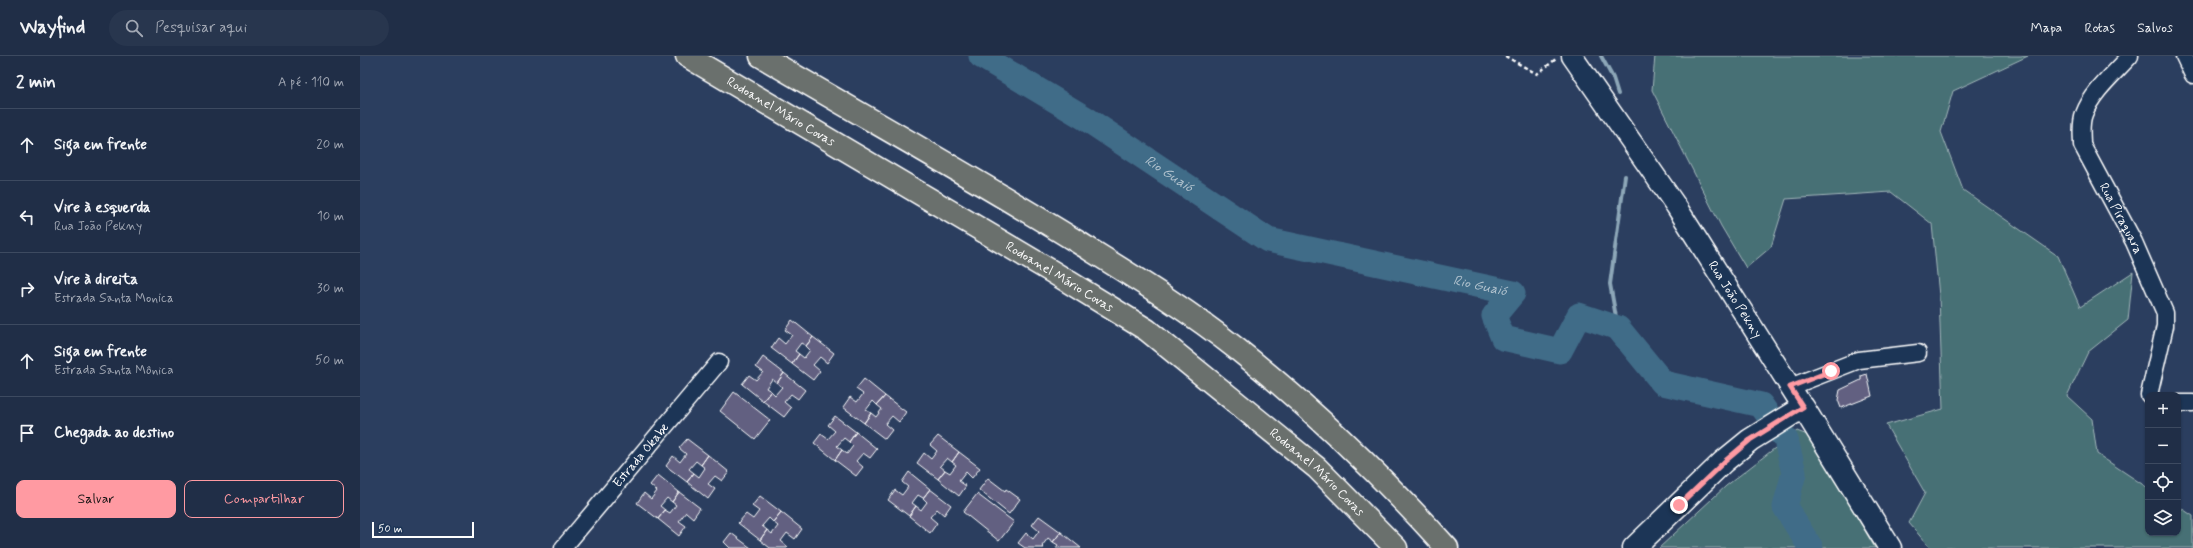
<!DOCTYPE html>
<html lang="pt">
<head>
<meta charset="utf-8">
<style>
  body { margin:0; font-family:Mynerve,sans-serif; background:#28364e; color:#f1f3f6 }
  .controls { position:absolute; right:12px; bottom:12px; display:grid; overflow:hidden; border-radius:8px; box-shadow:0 1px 3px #0004 }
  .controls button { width:36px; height:36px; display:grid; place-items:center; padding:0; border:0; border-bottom:1px solid #3d4a60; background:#202e47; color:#f1f3f6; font:20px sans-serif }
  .scale { position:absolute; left:12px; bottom:10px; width:102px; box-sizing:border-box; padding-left:4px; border:2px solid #fff; border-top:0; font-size:11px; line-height:14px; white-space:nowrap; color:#fff; -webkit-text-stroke:3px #1d3557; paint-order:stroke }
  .stop { position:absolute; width:12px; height:12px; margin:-9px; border:3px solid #ff9aa2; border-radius:50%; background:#fff }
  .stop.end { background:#ff9aa2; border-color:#fff; box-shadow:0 1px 4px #0008 }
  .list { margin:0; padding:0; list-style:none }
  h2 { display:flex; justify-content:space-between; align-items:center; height:52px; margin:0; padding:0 16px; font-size:17px }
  h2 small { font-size:13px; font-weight:400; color:#a2a8b4 }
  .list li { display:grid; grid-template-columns:26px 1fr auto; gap:12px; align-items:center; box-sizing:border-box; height:72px; padding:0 16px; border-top:1px solid #3d4a60 }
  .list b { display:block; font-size:15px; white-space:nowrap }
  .list p { margin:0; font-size:13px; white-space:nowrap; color:#a2a8b4 }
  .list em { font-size:13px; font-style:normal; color:#a2a8b4 }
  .actions { display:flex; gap:8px; padding:12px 16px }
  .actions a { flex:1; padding:9px 0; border:1px solid #ff9aa2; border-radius:8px; text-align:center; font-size:14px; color:#ff9aa2 }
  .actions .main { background:#ff9aa2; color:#111 }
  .icon { flex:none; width:22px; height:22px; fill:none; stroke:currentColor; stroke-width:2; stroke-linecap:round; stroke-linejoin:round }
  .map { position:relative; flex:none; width:1833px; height:492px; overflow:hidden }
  header { display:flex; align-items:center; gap:24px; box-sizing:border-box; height:56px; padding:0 20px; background:#202e47; border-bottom:1px solid #3d4a60 }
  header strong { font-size:19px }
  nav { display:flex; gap:22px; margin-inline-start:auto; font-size:14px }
  .search { width:280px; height:36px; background:#28364e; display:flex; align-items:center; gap:10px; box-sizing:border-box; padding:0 14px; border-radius:22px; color:#a2a8b4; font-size:15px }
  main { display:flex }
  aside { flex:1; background:#202e47 }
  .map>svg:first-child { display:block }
  .green { fill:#477075; stroke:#a3b8ba }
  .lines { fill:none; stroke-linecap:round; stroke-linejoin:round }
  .stream { stroke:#8da7b8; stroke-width:4 }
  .river { stroke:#416c88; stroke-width:25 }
  .building { fill:#626081; stroke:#fff }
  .minor-casing { stroke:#fff; stroke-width:19 }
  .tertiary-casing { stroke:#fff; stroke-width:23 }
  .secondary-casing { stroke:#fff; stroke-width:25 }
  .motorway-casing { stroke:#fff; stroke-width:25 }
  .path { stroke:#fff; stroke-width:2.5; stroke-dasharray:4 3; stroke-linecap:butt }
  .minor { stroke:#1d3557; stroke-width:16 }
  .tertiary { stroke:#1d3557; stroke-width:20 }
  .secondary { stroke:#1d3557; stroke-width:22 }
  .motorway { stroke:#6a706d; stroke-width:22 }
  .route { stroke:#ff9aa2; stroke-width:5 }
  .labels { text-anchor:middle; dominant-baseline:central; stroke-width:4; stroke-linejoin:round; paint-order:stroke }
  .street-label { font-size:13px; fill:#fff; stroke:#1d3557 }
  .water-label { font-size:14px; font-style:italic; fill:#b3c4cf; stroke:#1d3557 }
</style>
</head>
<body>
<header>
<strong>Wayfind</strong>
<div class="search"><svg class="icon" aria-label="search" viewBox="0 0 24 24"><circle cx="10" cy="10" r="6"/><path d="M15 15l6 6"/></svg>Pesquisar aqui</div>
<nav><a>Mapa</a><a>Rotas</a><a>Salvos</a></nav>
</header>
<main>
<aside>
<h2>2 min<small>A pé · 110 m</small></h2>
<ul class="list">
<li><svg class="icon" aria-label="ahead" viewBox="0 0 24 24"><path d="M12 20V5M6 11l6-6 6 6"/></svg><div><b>Siga em frente</b></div><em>20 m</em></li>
<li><svg class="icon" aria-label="left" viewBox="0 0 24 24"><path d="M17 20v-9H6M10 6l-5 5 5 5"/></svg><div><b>Vire à esquerda</b><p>Rua João Pekny</p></div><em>10 m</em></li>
<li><svg class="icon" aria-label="right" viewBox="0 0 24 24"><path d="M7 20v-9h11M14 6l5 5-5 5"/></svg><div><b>Vire à direita</b><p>Estrada Santa Monica</p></div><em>30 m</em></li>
<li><svg class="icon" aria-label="ahead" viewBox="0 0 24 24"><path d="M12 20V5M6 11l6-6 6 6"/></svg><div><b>Siga em frente</b><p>Estrada Santa Mônica</p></div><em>50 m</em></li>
<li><svg class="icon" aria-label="arrive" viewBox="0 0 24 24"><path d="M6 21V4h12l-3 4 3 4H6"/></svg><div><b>Chegada ao destino</b></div></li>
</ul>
<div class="actions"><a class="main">Salvar</a><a>Compartilhar</a></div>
</aside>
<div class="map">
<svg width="1833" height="492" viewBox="0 0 1833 492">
  <rect width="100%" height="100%" fill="#2b3e5f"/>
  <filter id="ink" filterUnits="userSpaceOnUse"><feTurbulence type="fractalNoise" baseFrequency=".025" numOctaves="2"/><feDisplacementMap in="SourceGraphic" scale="8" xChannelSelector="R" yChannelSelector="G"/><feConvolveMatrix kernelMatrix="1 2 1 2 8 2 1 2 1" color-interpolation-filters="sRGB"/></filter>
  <g filter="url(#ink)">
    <path class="green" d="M1295,0h373l-75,35 -12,41 22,58 95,66 22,51 53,-35 -5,48 -40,32 -21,44 25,23 5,35 51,34v45h30v-27l15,10v32h-263l-21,-25 16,-30 -39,-68 57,-16 -4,-113 -7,-72 -41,-32 -105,7 -15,48 -25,21 -25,-42 -69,-136z
      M1437,375l13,5 65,112h-216l67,-62z"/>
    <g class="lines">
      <path class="stream" d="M1241,0l12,22 5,16
        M1258,272l-8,-44 15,-108"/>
      <path class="river" id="s1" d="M621,0l104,62 183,122 245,53 -19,23 9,22 57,13 19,-36 39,13 45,55 98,22 25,35 8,33 -9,34 26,41"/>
    </g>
    <path class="building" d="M432,264l21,17 -7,9 -5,-3 -6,8 4,3 -7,10 -21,-16 7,-10 7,6 7,-9 -7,-5z
      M453,281l21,16 -7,10 -7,-6 -7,8 7,6 -7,9 -21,-16 7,-10 5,4 6,-8 -4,-4z
      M403,301l21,16 -7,10 -5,-4 -6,9 5,3 -8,10 -21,-17 7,-9 7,5 7,-8 -7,-5z
      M424,317l21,17 -7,9 -7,-5 -7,8 7,6 -7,9 -21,-16 8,-10 4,4 7,-8 -5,-4z
      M1507,318l5,22 -31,12 -3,-8 2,-10 21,-10v-4z
      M504,323l21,17 -8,9 -4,-4 -7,9 5,3 -7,10 -21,-16 7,-10 7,5 6,-8 -7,-5z
      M374,336l36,28 -15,19 -35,-28z
      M525,340l21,16 -7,10 -7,-6 -7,8 7,6 -7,9 -21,-16 7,-10 5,4 6,-8 -5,-4z
      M475,360l21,16 -7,10 -5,-4 -7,8 5,4 -7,10 -21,-17 7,-9 7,5 7,-8 -7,-6z
      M496,376l21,17 -7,9 -7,-5 -7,8 7,6 -7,9 -21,-16 7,-10 5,4 6,-8 -4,-4z
      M578,380l21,16 -7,10 -5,-4 -7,8 5,4 -7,9 -21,-16 7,-10 7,6 6,-8 -7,-6z
      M327,383l21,16 -7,10 -5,-4 -7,8 5,4 -7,9 -21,-16 7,-10 7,6 6,-8 -7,-6z
      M599,396l21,16 -8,10 -6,-6 -7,9 7,5 -7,10 -21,-17 7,-9 5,3 6,-8 -4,-3z
      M348,399l21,17 -7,9 -7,-5 -7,8 7,5 -7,10 -21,-17 7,-9 5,4 6,-9 -4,-3z
      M549,416l21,17 -7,9 -5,-3 -6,8 4,3 -7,10 -21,-16 7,-10 7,5 6,-8 -6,-5z
      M298,419l21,17 -7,10 -5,-4 -7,8 5,4 -7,9 -21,-16 7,-10 7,6 6,-8 -7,-6z
      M628,422l17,13 1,-2 14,10 -11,15 -30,-24z
      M570,433l21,16 -7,10 -7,-6 -7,8 7,6 -7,10 -21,-17 7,-10 5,4 6,-8 -4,-4z
      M319,436l21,16 -7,10 -7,-6 -7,9 7,5 -7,10 -21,-17 7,-9 5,3 6,-8 -4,-3z
      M617,438l37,28 -15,19 -36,-29z
      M400,440l21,16 -8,10 -4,-4 -7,8 5,4 -7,10 -22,-17 8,-9 7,5 6,-8 -7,-5z
      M421,456l21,17 -7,10 -8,-6 -6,8 7,6 -1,1h-17l-10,-8 7,-10 5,4 6,-8 -5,-4z
      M679,460l22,16 -8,10 -5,-4 -6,8 2,2h-19l-7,-5 8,-10 7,6 6,-8 -7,-6z
      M701,476l20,16h-25l2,-3 -5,-3z
      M371,477l20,15h-21l-6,-6z"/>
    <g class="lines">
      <g class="minor-casing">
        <g id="minor">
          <path id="s2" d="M1770,0c-15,17 -38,36 -46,58 -4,10 -2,21 -2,31l52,97 31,71v13l-16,69"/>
          <path d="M1824,0l9,19"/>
          <path d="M1430,331l69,-27 59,-7"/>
          <path d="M1818,347h15"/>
          <path id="s3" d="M203,492l156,-186"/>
        </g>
      </g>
      <g class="tertiary-casing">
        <g id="tertiary">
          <path id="s4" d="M1212,0l104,150 127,201"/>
        </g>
      </g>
      <g class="secondary-casing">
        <path id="secondary" d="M1274,492l89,-86 27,-22 53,-33 87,141"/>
      </g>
      <g class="motorway-casing">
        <g id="motorway">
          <path id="s5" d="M327,0l364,215 96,59 170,138 79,80"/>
          <path d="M401,0c107,63 215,123 320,188 53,33 107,66 156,105 76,60 145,127 210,199"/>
        </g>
      </g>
      <path class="path" d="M1145,0l32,18 19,-15"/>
      <use href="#minor" class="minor"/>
      <use href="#tertiary" class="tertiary"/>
      <use href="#secondary" class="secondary"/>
      <use href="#motorway" class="motorway"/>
    </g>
  </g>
  <g class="lines" filter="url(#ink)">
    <path class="route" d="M1319,449l45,-43 26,-22 53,-33 -13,-20 41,-16"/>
  </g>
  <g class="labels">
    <g class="street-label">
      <text stroke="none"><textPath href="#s5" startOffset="109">Rodoanel Mário Covas</textPath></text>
      <text stroke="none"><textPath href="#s2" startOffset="189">Rua Piraquara</textPath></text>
      <text stroke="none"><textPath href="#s5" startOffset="433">Rodoanel Mário Covas</textPath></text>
      <text stroke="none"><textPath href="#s4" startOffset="293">Rua João Pekny</textPath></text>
      <text stroke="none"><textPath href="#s3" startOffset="121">Estrada Okabe</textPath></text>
      <text stroke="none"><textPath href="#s5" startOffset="757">Rodoanel Mário Covas</textPath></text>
    </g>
    <g class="water-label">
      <text stroke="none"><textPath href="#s1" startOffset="222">Rio Guaió</textPath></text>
      <text stroke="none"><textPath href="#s1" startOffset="558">Rio Guaió</textPath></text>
    </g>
  </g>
</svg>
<div class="controls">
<button>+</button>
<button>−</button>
<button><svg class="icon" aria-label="locate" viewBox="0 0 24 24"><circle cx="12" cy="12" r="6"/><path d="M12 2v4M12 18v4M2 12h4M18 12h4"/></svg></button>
<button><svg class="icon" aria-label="layers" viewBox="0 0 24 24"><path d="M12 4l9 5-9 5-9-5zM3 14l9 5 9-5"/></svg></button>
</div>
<div class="scale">50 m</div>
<div class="stop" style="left:1471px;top:315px"></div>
<div class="stop end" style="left:1319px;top:449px"></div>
</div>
</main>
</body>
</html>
